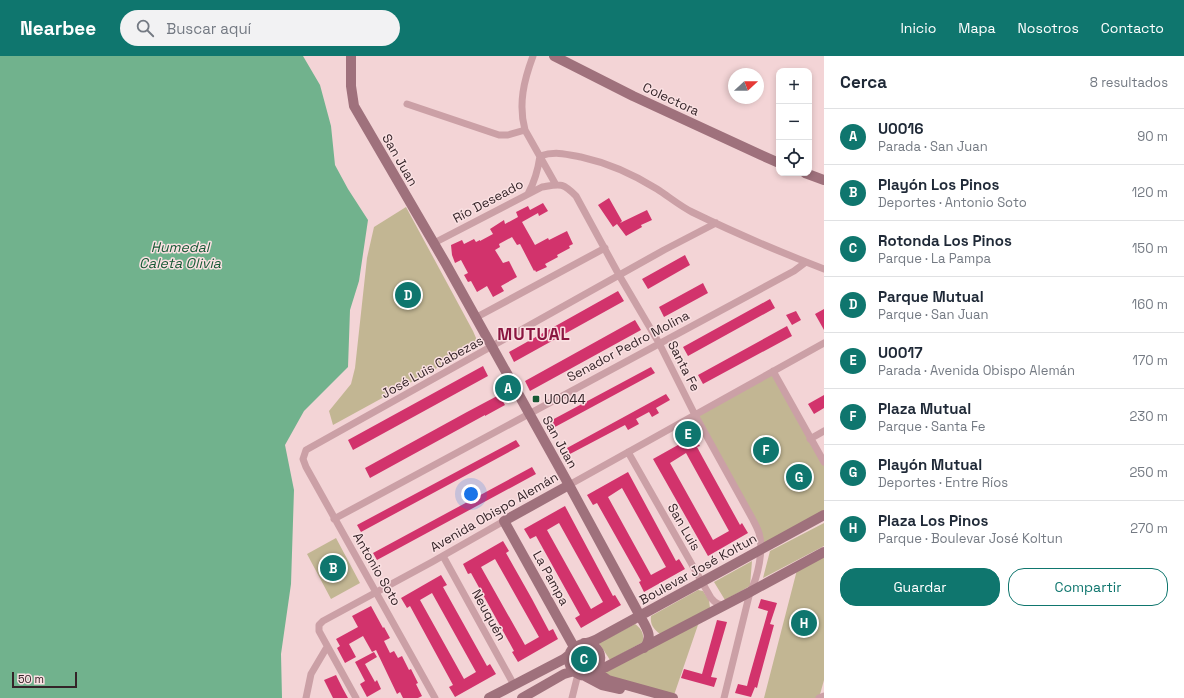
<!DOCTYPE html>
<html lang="es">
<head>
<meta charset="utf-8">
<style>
  body { margin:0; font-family:"Space Grotesk",sans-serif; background:#f2f2f3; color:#1f2937 }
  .controls { position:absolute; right:12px; top:12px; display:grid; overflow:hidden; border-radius:8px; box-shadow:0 2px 6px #0003 }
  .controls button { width:36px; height:36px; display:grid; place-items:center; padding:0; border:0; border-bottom:1px solid #e0e1e3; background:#fff; color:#1f2937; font:20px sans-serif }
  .compass { position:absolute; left:728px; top:12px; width:36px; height:36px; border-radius:50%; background:#fff; box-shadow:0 2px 6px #0003; rotate:69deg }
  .scale { position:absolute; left:12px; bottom:10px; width:65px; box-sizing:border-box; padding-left:4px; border:2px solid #342428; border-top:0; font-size:11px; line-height:14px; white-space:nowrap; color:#342428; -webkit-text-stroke:3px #fae0e2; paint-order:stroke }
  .you { position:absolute; left:471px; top:438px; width:14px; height:14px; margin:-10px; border:3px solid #fff; border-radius:50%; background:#1a73e8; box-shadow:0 0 0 6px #1a73e833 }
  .badge { display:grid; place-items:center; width:26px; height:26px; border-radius:50%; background:#0f766e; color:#fff; font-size:13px; font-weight:700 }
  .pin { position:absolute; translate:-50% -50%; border:2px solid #fff; box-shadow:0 1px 4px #0006 }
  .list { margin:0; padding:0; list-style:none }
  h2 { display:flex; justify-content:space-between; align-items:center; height:52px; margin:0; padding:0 16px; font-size:17px }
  h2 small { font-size:13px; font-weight:400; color:#747a83 }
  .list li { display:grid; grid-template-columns:26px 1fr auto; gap:12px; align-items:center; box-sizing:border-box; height:56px; padding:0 16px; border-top:1px solid #e0e1e3 }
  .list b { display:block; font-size:15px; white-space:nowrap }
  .list p { margin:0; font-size:13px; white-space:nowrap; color:#747a83 }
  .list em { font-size:13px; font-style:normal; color:#747a83 }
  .actions { display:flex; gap:8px; padding:12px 16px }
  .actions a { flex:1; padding:9px 0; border:1px solid #0f766e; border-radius:16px; text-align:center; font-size:14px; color:#0f766e }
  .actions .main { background:#0f766e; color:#fff }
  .icon { flex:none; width:22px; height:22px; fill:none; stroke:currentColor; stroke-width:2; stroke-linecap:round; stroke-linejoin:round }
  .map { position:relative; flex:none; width:824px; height:642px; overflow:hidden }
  header { display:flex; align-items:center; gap:24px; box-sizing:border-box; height:56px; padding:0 20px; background:#0f766e; color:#fff }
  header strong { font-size:19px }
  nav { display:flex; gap:22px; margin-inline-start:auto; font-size:14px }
  .search { width:280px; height:36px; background:#f2f2f3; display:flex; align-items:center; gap:10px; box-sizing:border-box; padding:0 14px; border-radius:22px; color:#747a83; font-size:15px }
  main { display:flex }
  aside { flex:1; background:#fff }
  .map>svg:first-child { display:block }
  .green { fill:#c2b693 }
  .water { fill:#71b28d }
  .building { fill:#d2336c; fill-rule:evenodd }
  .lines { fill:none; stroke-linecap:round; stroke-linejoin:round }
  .street { stroke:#cba0a6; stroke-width:7 }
  .secondary { stroke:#9f717c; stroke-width:10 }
  .poi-dot { fill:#165935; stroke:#fae0e2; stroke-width:1.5 }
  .labels { text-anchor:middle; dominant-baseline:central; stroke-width:3; stroke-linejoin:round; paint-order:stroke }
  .street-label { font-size:13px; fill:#342428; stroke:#fae0e2 }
  .poi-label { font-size:13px; fill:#342428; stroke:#fae0e2; text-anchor:start }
  .water-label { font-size:14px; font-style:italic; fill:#165935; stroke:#fae0e2 }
  .district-label { font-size:17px; font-weight:bold; letter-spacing:1px; fill:#8a1640; stroke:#fae0e2 }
</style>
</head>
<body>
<header>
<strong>Nearbee</strong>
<div class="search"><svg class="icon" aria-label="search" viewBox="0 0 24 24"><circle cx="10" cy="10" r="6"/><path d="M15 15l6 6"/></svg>Buscar aquí</div>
<nav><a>Inicio</a><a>Mapa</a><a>Nosotros</a><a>Contacto</a></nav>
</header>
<main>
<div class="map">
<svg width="824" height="642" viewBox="0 0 824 642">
  <rect width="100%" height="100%" fill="#f3d4d6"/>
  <path class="green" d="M406,151l67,124 6,14 -146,80 -4,-14 22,-27 4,-16 12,-110 7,-31z
    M773,315l51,91v53l-63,35 -2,-17 -64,-118z
    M824,467v23l-61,32 7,-27z
    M336,482l24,45 -29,16 -24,-45z
    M824,496v128l-5,18h-55l34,-132z
    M752,505l-2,25 -25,14 -11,-18z
    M698,534l5,1 6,9 1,8 -50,26c-7,-5 -10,-10 -9,-18z
    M700,563l-27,79 -85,-23z
    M635,568c7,5 9,10 8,18l-33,18 -11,-17z
    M573 603a11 11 0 1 1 22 0a11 11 0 1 1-22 0Z"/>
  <path class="water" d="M0,0h303l17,29 11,41 4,39 13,24 20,31 -9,61 -9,29 -2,57 -44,44 -19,34 9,45 -3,94 -10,70 1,44h-282z"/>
  <path class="building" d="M609,142l13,23 -2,2 27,-13 5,10 -11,5 1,2 -16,9 -9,-12 -4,3 -15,-22z
    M543,147l5,8 -9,5 -1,-3 -16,9 13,23 13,-7 1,2 18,-9 6,13 -4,2 1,2 -13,7 1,2 -13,7 2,3 -11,5 -1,-2 -1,1 -14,-27 -3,1 -5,-8 -13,7 1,3 -5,3 8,13 6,-2 8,16 -16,9 3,5 -11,6 -6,-11 -10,6 -6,-11 -3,1 -4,-7 4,-2 -7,-13 -6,3 -3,-8 -1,-10 11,-5 2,4 10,-5 2,3 4,-2v1l13,-7 -3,-5 14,-9 1,4 13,-7 -2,-5 12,-6 2,4z
    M685,199l5,10 -42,24 -6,-10z
    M703,227l5,10 -44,24 -5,-10z
    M618,235l6,10 -110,61 -5,-10z
    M770,243l5,9 -87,48 -5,-9z
    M824,253v21l-9,-16z
    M796,255l5,9 -9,5 -6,-10z
    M635,264l6,10 -111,61 -5,-10z
    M787,270l5,10 -89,48 -5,-9z
    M483,310l5,10 -135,74 -5,-10z
    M651,311l4,6 -100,54 -3,-7z
    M666,338l4,6 -14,8 3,5 -7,4 -3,-5 -13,7 3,5 -11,6 -3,-5 -55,29 -3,-6z
    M499,339l6,10 -20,11v-1l-115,63 -5,-10 102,-56z
    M824,339v13l-10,6 -6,-10z
    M694,380l6,10 -3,1 6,11 37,67 2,-2 6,10 -40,23 -55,-97zM686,397l43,78 -16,9 -43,-77z
    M516,384l4,6 -159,86 -4,-7z
    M532,411l4,7 -159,86 -4,-7z
    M628,416l48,89 3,-2 6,10 -41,23 -5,-10 2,-1 -44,-78 -4,2 -6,-10zM622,432l44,79 -15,8 -43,-78z
    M565,450l48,90 2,-1 6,10 -40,23 -6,-10 5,-3 -44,-79 -6,3 -6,-10zM559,467l44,79 -12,7 -44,-79z
    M503,485l6,10 -3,2 26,46 17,32 4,-2 5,10 -40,23 -6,-10 2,-1 -43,-78 -3,1 -5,-10zM495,503l44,78 -14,8 -44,-78z
    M441,519l6,10 -4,2 44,79 3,-2 6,10 -41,23 -6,-10 4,-2 -43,-79 -3,2 -6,-10zM432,537l44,79 -12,7 -44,-79z
    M761,543l16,4 -7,21 4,1 -15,55 -2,8 -2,-1 -4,10 -16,-4 3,-9 9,2 2,-8 19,-67 -10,-3z
    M371,550l12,22 1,-1 6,11 -6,3 6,12 4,-2 4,7 4,-2 7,14 2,-1 7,14 -2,1 6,12 -4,2h-15l-3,-6 -3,2 -21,-44 -4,2 -9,-16 -14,8 7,13 -11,6 -8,-15 3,-2 -4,-7 22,-12 -6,-11z
    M717,564l10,2 -16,55 6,1 -3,9 -33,-9 3,-9 18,5z
    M374,596l3,5 -12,7 10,18 2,-2 4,9 -14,8 -7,-13 5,-3 -10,-19z
    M336,619l7,14 5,9h-15l-9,-18z"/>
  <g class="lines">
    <path class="street" d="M533,0c-9,24 -15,48 -8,74l31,55
      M407,48l92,31h9l17,-5
      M528,138c7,-13 10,-24 12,-38 15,-5 26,-2 41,1 27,6 52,17 76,32 11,7 23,17 35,23 43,21 88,40 132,57
      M434,187l108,-56c18,-3 20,-5 34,9l43,79 40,68 36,72 57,103c2,4 5,9 7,15 5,16 -1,44 -9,59l-26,106
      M475,262l130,-70
      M773,315l51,91
      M810,383l14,-8
      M628,396l83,146c5,6 8,7 15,7
      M569,429l255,-142
      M334,463l460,-248 12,-9
      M443,500l71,129
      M306,642l5,-24 16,-27
      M356,642l-37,-67v-6l4,-4 109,-59 72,-41
      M435,642l-129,-231 -3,-8 3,-9 358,-200 52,-27
      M572,642l6,-24
      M819,642l5,-2"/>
    <path class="secondary" d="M351,0v30l3,20 92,158 123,221 71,131c6,11 14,21 4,32
      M554,0l79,40 128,59 18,8
      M805,117l19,7
      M569,429l-65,36 70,126
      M584,587c32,4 10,46 -10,28 -3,-3 -5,-7 -5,-11 -1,-14 11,-15 21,-18 4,-1 8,-3 11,-5l223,-122
      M599,611h7l144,-75 74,-40
      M597,614l4,5 7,5 65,18
      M583,619l19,10 18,4
      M489,642l75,-39 6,-5
      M522,642l42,-24 10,-3"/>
  </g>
  <rect class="poi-dot" x="532" y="339" width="8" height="8" rx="2"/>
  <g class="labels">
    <g class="street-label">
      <text transform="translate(671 43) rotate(25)">Colectora</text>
      <text transform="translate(400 104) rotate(60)">San Juan</text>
      <text transform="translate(488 145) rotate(-28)">Río Deseado</text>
      <text transform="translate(628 290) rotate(-28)">Senador Pedro Molina</text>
      <text transform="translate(684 310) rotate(63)">Santa Fe</text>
      <text transform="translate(432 311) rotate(-29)">José Luis Cabezas</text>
      <text transform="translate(560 386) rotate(61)">San Juan</text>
      <text transform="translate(494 456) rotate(-30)">Avenida Obispo Alemán</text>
      <text transform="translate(684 471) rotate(60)">San Luis</text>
      <text transform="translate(377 513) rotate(60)">Antonio Soto</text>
      <text transform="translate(698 513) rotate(-29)">Boulevar José Koltun</text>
      <text transform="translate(551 522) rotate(61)">La Pampa</text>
      <text transform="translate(489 559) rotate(61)">Neuquén</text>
    </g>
    <g class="poi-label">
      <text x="544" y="343">U0044</text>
    </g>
    <g class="water-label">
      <text x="180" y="191">Humedal<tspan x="180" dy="16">Caleta Olivia</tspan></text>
    </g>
    <g class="district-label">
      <text x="534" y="278">MUTUAL</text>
    </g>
  </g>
</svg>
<div class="controls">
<button>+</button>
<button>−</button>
<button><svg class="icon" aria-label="locate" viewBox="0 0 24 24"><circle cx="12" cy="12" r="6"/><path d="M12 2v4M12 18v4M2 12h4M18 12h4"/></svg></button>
</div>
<svg class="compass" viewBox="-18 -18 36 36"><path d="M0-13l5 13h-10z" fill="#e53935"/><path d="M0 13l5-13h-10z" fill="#747a83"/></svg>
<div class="scale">50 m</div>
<div class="you"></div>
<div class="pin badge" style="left:508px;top:332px">A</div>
<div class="pin badge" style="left:333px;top:512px">B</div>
<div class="pin badge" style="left:584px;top:603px">C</div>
<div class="pin badge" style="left:408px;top:239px">D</div>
<div class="pin badge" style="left:688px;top:378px">E</div>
<div class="pin badge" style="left:766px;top:394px">F</div>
<div class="pin badge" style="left:799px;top:421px">G</div>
<div class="pin badge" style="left:804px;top:567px">H</div>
</div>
<aside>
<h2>Cerca<small>8 resultados</small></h2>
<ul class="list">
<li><span class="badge">A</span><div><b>U0016</b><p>Parada · San Juan</p></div><em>90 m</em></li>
<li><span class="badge">B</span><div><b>Playón Los Pinos</b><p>Deportes · Antonio Soto</p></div><em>120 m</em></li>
<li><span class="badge">C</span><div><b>Rotonda Los Pinos</b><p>Parque · La Pampa</p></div><em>150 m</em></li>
<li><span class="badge">D</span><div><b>Parque Mutual</b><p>Parque · San Juan</p></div><em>160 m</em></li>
<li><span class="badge">E</span><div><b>U0017</b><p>Parada · Avenida Obispo Alemán</p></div><em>170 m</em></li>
<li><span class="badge">F</span><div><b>Plaza Mutual</b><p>Parque · Santa Fe</p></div><em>230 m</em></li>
<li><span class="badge">G</span><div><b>Playón Mutual</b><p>Deportes · Entre Ríos</p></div><em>250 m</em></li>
<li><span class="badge">H</span><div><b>Plaza Los Pinos</b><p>Parque · Boulevar José Koltun</p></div><em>270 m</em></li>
</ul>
<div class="actions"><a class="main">Guardar</a><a>Compartir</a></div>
</aside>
</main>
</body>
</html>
